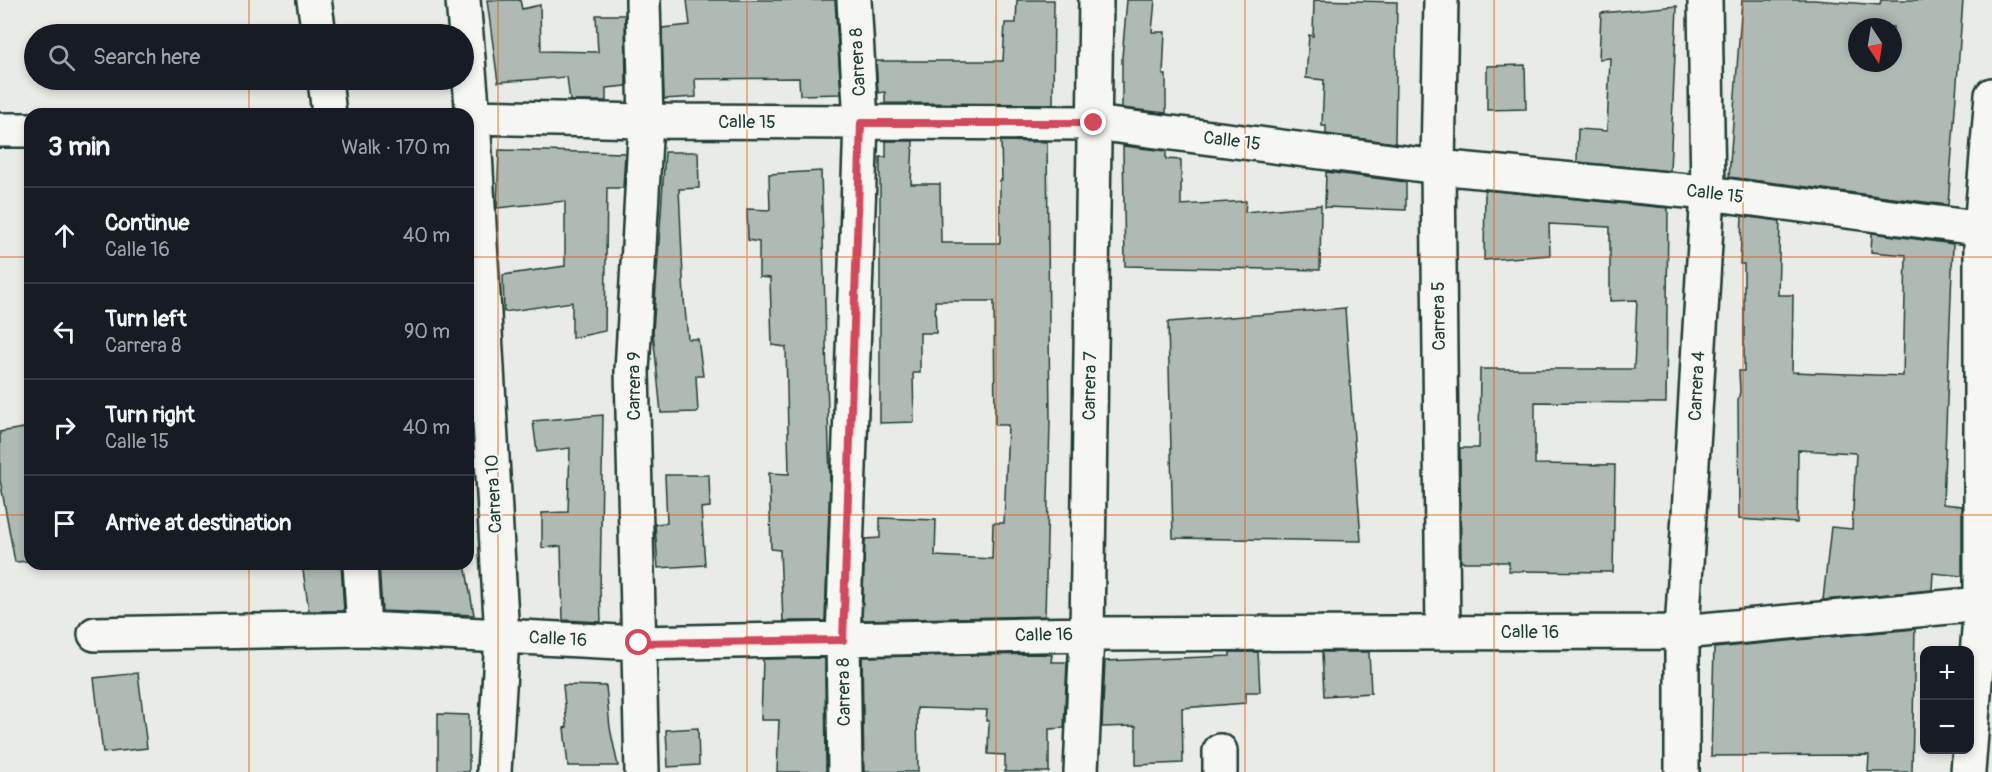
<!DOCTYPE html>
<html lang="en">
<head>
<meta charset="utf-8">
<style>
  body { margin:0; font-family:Pangolin,sans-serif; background:#242831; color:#f1f3f6 }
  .controls { position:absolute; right:18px; bottom:18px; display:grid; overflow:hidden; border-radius:12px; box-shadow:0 3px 9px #0003 }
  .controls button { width:54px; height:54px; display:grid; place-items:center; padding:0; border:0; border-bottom:2px solid #363941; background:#171b24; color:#f1f3f6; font:30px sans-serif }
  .compass { position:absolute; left:1848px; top:18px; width:54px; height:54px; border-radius:50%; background:#171b24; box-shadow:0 3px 9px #0003; rotate:168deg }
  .stop { position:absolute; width:18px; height:18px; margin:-14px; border:4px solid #d1495b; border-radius:50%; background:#fff }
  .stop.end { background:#d1495b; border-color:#fff; box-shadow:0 2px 6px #0008 }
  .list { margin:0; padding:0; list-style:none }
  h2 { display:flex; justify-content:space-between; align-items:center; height:78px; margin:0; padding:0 24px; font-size:26px }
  h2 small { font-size:20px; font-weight:400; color:#9ea1a6 }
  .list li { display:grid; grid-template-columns:39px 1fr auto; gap:18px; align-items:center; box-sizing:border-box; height:96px; padding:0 24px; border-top:2px solid #363941 }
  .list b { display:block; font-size:22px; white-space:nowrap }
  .list p { margin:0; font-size:20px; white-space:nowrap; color:#9ea1a6 }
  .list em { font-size:20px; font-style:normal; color:#9ea1a6 }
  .icon { flex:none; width:33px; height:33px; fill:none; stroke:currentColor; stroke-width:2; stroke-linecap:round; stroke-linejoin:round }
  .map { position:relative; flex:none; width:1992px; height:772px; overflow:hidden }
  .search { position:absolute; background:#171b24; box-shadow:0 3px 9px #0003; left:24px; top:24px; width:450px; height:66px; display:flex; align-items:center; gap:15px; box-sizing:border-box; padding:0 21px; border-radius:33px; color:#9ea1a6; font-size:22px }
  .panel { position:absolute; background:#171b24; box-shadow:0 3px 9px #0003; left:24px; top:108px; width:450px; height:462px; border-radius:18px }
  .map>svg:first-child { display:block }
  .building { fill:#b0bab5; stroke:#1f3d34; stroke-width:1.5; fill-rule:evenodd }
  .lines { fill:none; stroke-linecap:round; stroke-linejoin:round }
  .minor-casing { stroke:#1f3d34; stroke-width:38 }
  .minor { stroke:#f6f6f2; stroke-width:33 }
  .route { stroke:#d1495b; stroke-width:8 }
  .grid { fill:none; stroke:#de580e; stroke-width:1.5; stroke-opacity:0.55 }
  .labels { text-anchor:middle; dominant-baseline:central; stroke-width:4.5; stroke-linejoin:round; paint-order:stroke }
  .street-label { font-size:18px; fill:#1f3d34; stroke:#f6f6f2 }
</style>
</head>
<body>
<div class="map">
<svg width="1992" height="772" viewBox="0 0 1992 772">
  <rect width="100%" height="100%" fill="#e9ebe7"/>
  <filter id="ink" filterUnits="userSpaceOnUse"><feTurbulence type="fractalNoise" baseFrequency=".0167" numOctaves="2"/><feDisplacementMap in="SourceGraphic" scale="12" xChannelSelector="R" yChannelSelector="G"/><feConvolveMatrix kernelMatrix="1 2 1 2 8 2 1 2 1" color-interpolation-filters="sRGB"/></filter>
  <g filter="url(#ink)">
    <path class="building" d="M487,0h33l2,9 18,-4 1,46 57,1 -2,-37h29l1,71 -20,2v13h-36l-3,-24 -69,5z
      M687,0h148l6,94 -41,1 -1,-17 -104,1 1,18 -32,2 -2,-71 28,-3z
      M1017,0h37l-1,104 -168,-1v-11l-7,1 -2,-32h127l2,-38h11z
      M1127,0h28l-3,32h13l-2,43h3v38l-44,-5v-51z
      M1314,0l83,2 -2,141 -69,-9v-8h-4l2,-46 -18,-2 3,-43 4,1z
      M1742,0h72l66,5 1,-5h82l-15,205 -219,-28zM1857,27h36v36h-36z
      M1677,6l-7,165 -93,-9 1,-33 29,2 3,-73 -11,1 2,-46z
      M1525,65l1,44 -39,1v-44z
      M886,141h27l-2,43h29l1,59h59v-63h2l-1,-39 46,1 3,280 -5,194 -183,4 3,-81 15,-1v-20l56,2 -1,36 57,3 1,-36h11l4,-98h-13l-1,-124h-59l1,32h-16v40h-7l1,49 -34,1v-266h6z
      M1123,146l43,5v8l15,1v45l65,-4 -1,11 76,-7 -1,65 -195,-4z
      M499,150l126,3 -2,35h-16l-2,143 -33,7v-36l-68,10 -1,-37 62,-9v-65l-68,7z
      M665,152h33l1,36 -20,1 5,110 4,40h10l5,37h-7l2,36 -37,1 -8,-81z
      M821,171l9,310 -5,140h-42l-3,-71 -9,-1 -2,-76 20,1 -3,-127 -14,-2 -2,-67 -11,-1v-35l-11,-2 -1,-31 23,1 -1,-36z
      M1326,172l80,10v28l-81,-3z
      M1485,190l183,18 -2,195 -131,-1v62l80,1 -2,107 -104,-1v-9h-48l-1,-114h19l1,-79h154l3,-69 -27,1v-74l-61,-3 1,31 -66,5z
      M1742,216l38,5 -2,74h15l-1,77 111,4 3,-121 -35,-3 1,-19 81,11 -10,260 19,2v70l-29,-3 -1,17 -109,10 8,-73 21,2 4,-76 -58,-3 -1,73 -58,-4 -1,-119 2,-8 -1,-21h5v-107h-4z
      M1345,308l16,233 -188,-3 -5,-216z
      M603,415l-3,174 1,33 -38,-2 -2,-74 -19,2v-35l26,-1 2,-64 -33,4 -4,-31z
      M30,427v134l-15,1 -15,-82v-48z
      M665,475h44l1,32 -9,1 4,57 -47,3 -3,-44 12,-1z
      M302,564h39l3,47h-35z
      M379,564h86l9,51 -92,-4z
      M1915,629l-3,143h-44l1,-17 -158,1 3,-108z
      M1230,652h28l2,40h-14v11l-64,5 1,55 -47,2v-39l-34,1 3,-66 125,-5z
      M1322,652h47l2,41 -47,3z
      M1044,654l8,1 -1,7h16l-3,66 -15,1v43h-44v-17l-17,-1 1,-33h-3l1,-11 -70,-2 1,64h-54l-2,-115z
      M825,658l1,114h-49l2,-52h-18l2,-61z
      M138,673l9,75 -44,5 -9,-75z
      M563,685l43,1 4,42 8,38h-50l-4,-38 3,-1z
      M438,714l31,1v57h-31z
      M698,728l1,37 -31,2 -2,-37z"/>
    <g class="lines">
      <g class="minor-casing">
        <path id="minor" d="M314,0l5,34
          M463,0l10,117 29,520 -8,135
          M1441,0l-3,167 5,466
          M325,80l4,34
          M468,117l178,4 448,2 344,44 270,26 284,37
          M0,130h30
          M360,564l4,65
          M95,634l269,-5 275,14 448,-9 595,-2 299,-28h11
          M1220,751v21
          M642,772l-10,-401 14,-250 -3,-121
          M845,772l-2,-132 18,-518 -7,-122
          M1081,772l6,-138 9,-634
          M1682,772v-140l26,-439 -3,-193
          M1968,772l13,-168v-375l11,-134"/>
      </g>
      <use href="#minor" class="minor"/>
    </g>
  </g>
  <g class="lines" filter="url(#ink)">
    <path class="route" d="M639,643l204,-3 18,-517h233"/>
  </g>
  <path class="grid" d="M249,0v34M498,0v772M747,0v772M996,0v772M1245,0v772M1494,0v772M1743,0v772M249,80v34M0,257h30M468,257h1524M0,515h30M468,515h1524M249,564v208"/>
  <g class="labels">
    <g class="street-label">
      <text transform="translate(858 62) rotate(-93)">Carrera 8</text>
      <text x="747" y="122">Calle 15</text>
      <text transform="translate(1232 141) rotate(7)">Calle 15</text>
      <text transform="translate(1715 194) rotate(7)">Calle 15</text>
      <text transform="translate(1439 316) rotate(-91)">Carrera 5</text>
      <text transform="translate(634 386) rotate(-90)">Carrera 9</text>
      <text transform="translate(1090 386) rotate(-89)">Carrera 7</text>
      <text transform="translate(1697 386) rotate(-87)">Carrera 4</text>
      <text transform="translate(494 494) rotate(-93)">Carrera 10</text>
      <text x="1530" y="632">Calle 16</text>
      <text transform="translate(1044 635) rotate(-1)">Calle 16</text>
      <text transform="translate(558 639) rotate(3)">Calle 16</text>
      <text transform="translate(844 692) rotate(-91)">Carrera 8</text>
    </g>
  </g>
</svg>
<div class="controls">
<button>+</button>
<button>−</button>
</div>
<svg class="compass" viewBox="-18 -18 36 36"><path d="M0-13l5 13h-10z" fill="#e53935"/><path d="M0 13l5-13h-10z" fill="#9ea1a6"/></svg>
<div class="stop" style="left:639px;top:643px"></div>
<div class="stop end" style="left:1094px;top:123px"></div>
<div class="search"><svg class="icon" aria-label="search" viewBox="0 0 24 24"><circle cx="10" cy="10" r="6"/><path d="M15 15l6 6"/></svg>Search here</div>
<section class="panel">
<h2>3 min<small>Walk · 170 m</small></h2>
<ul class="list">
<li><svg class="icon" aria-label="ahead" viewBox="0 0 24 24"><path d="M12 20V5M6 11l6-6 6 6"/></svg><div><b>Continue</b><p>Calle 16</p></div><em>40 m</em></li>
<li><svg class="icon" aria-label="left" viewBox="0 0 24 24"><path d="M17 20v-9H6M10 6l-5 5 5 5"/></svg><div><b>Turn left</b><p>Carrera 8</p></div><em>90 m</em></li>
<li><svg class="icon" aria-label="right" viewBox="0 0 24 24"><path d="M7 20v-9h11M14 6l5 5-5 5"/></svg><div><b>Turn right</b><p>Calle 15</p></div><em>40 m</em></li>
<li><svg class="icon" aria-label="arrive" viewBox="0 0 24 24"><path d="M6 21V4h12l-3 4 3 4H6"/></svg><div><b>Arrive at destination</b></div></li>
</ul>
</section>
</div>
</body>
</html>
